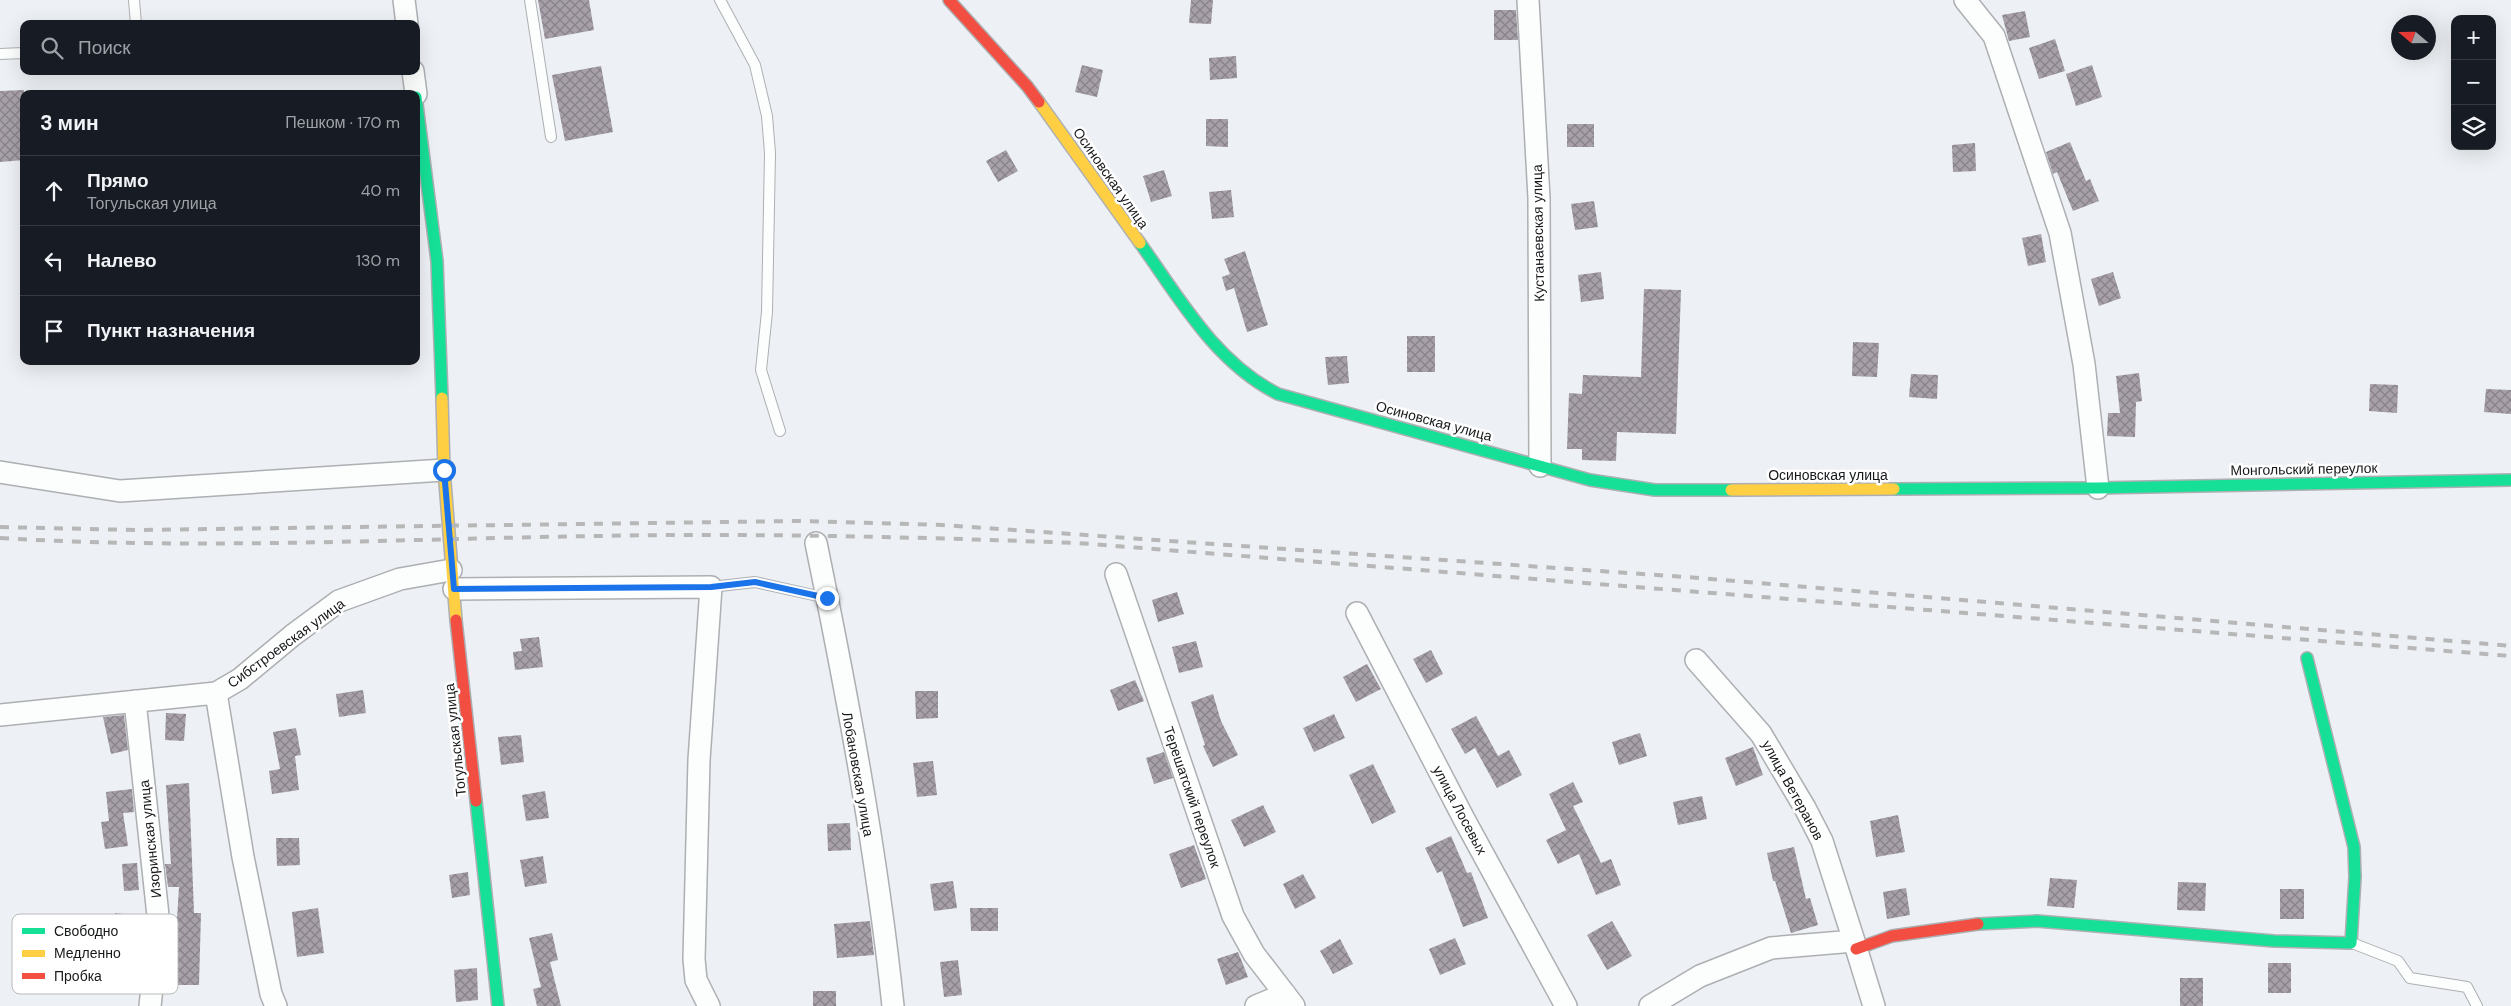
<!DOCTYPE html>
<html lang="ru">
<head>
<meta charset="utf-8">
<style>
  body { margin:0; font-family:"DM Sans",sans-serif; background:#242831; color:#f1f3f6 }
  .controls { position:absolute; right:15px; top:15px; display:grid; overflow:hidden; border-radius:10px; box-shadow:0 5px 20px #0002 }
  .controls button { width:45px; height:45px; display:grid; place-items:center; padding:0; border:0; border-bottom:1px solid #363941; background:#171b24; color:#f1f3f6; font:25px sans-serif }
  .compass { position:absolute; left:2391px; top:15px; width:45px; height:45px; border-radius:50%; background:#171b24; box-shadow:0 5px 20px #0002; rotate:290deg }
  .stop { position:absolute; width:15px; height:15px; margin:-11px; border:4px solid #1a73e8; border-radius:50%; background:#fff }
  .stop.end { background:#1a73e8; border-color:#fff; box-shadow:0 1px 5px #0008 }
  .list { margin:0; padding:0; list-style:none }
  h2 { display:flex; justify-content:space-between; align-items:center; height:65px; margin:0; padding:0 20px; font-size:21px }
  h2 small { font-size:16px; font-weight:400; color:#9ea1a6 }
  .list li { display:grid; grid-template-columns:32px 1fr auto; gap:15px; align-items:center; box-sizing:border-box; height:70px; padding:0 20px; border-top:1px solid #363941 }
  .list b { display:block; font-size:19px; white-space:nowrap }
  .list p { margin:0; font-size:16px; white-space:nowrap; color:#9ea1a6 }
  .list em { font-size:16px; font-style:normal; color:#9ea1a6 }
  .icon { flex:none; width:28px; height:28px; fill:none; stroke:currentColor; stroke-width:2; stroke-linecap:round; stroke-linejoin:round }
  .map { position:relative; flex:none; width:2511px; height:1006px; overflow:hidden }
  .search { position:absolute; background:#171b24; box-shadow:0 5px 20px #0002; left:20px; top:20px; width:400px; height:55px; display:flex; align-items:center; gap:12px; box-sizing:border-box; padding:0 18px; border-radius:10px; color:#9ea1a6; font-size:19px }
  .panel { position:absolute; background:#171b24; box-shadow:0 5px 20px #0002; left:20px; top:90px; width:400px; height:275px; border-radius:10px }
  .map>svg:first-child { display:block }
  .building { fill:url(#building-cross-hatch) }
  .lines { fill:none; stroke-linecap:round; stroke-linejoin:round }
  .lane-casing { stroke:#adafb2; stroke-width:12 }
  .street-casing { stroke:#adafb2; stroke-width:24 }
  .fast-casing { stroke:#adafb2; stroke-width:14 }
  .slow-casing { stroke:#adafb2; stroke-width:14 }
  .jam-casing { stroke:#adafb2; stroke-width:14 }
  .lane { stroke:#fcfdfd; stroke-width:10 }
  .street { stroke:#fcfdfd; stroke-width:21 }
  .fast { stroke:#16e098; stroke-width:11 }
  .slow { stroke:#ffcf43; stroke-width:11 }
  .jam { stroke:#f24e42; stroke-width:11 }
  .rail { stroke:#b7b7b8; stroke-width:4; stroke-dasharray:9 9; stroke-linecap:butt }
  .route { stroke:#1a73e8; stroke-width:6 }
  .labels { text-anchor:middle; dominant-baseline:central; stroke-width:5; stroke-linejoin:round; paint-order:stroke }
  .street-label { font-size:14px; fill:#16181a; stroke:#fff }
  .key { fill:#fff; stroke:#b9baba; stroke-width:1 }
  .key-label { font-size:14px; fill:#16181a }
</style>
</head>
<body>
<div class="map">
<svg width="2511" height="1006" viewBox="0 0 2511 1006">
  <defs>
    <pattern id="building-cross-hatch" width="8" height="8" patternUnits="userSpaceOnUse" patternTransform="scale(1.25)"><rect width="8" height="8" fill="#a7a0a9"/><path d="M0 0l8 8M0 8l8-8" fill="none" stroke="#878189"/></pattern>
  </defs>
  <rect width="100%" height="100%" fill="#edf0f4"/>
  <path class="building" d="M538,0h51l5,30 -49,9z
    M1191,0h22l-2,24 -22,-1z
    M1494,10h22l2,30h-24z
    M2025,11l5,26 -21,4 -7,-26z
    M2055,39l10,32 -26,8 -10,-31z
    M1236,56l1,22 -27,2 -1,-22z
    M1082,65l21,5 -6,27 -22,-5z
    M2092,65l10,32 -26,9 -10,-32z
    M601,66l12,66 -48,9 -13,-66z
    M24,90v70l-24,2v-71z
    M1206,119h22v28l-22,-1z
    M1567,124h27v23h-27z
    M2070,142l16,39 4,-2 9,22 -26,10 -16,-39 -4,2 -7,-22z
    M1975,143l1,28 -23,1 -1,-27z
    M1006,150l12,21 -20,11 -12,-21z
    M1164,170l8,26 -21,6 -8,-26z
    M1231,190l3,27 -22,2 -3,-27z
    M1594,201l4,26 -23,3 -4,-26z
    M2041,234l5,28 -18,4 -6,-28z
    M1245,251l23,74 -21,7 -13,-44 -8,3 -4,-14 8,-3 -6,-15z
    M1601,272l3,27 -23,3 -3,-27z
    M2113,272l8,26 -22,8 -8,-27z
    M1644,289l37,1 -5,144 -59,-2 -1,29 -34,-1v-11h-15l2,-56 13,1 1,-19 58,2z
    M1407,336h28v36h-28z
    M1853,342l26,1 -2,34 -25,-1z
    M1347,356l2,27 -21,2 -3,-28z
    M2139,373l3,28 -6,1 -1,35 -28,-1 1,-23h12l-4,-37z
    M1911,374l27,1 -1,24 -28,-2z
    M2370,384l28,1 -1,28 -28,-2z
    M2486,389l25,1v24l-27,-2z
    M1177,592l7,22 -26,8 -6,-22z
    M539,637l4,30 -28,3 -2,-18 9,-1 -2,-12z
    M1196,641l7,26 -24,6 -7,-26z
    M1431,650l12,24 -17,9 -13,-24z
    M1367,664l14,25 -25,13 -13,-25z
    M1135,680l9,21 -26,10 -8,-21z
    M363,690l3,23 -27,4 -3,-23z
    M915,691h23v27l-22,1z
    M1213,694l8,27 17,34 -25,12 -10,-21 2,-1 -14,-43z
    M166,713l20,1 -2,27 -19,-1z
    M1334,714l11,24 -31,14 -11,-24z
    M124,715l4,35 -17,4 -8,-37z
    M1476,716l22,40 11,-6 13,25 -25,13 -22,-40 -10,6 -14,-25z
    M296,728l5,27 -6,1 4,34 -27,4 -3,-23 11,-2 -7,-37z
    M1640,733l7,23 -28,9 -7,-23z
    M521,735l3,27 -23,3 -3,-28z
    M1753,747l10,28 -27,11 -11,-28z
    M1164,752l9,26 -19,6 -8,-26z
    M933,761l4,34 -20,2 -4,-34z
    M1373,764l23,48 -24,12 -23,-49z
    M1573,782l10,20 -10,4 28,57 10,-4 10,26 -25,10 -17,-41 -21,10 -12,-24 20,-10 -17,-36z
    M189,783l5,130h7l-2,72h-23l-1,-34 4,-64h-11l-3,-23h6l-5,-79z
    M132,789l2,23 -11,1 5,33 -23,3 -4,-27 8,-1 -3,-29z
    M545,791l4,27 -23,3 -4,-26z
    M1702,796l5,23 -29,6 -5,-23z
    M1263,805l13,27 -32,15 -13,-27z
    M1898,815l7,37 -29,5 -6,-36z
    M850,823l1,27 -23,1 -1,-27z
    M1451,836l16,37 4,-1 17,46 -25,9 -21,-56 -5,2 -12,-25z
    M276,838h23l1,27 -23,1z
    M1194,845l12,34 -25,9 -12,-34z
    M1794,847l12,52 4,-1 8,27 -27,8 -16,-52h-2l-6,-28z
    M543,856l4,27 -22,4 -5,-27z
    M137,863l2,27 -15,1 -2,-27z
    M468,872l2,23 -18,3 -3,-23z
    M1303,874l13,24 -21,11 -12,-25z
    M2050,878l27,2 -3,28 -27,-2z
    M953,881l4,27 -23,3 -4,-27z
    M2178,882l28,1 -1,28 -28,-1z
    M1906,888l4,27 -23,4 -4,-27z
    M2280,889h24v30h-24z
    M318,908l6,45 -27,4 -5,-45z
    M970,908h28v23h-27z
    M115,913l25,3 -4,30 -24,-2z
    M870,921l4,34 -37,3 -3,-34z
    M1612,921l20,35 -25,14 -20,-35z
    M552,933l6,27 -8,2 11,44h-24l-4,-17 8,-2 -12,-49z
    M1455,938l11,26 -26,11 -11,-26z
    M1340,939l13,25 -20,10 -13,-23z
    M1238,952l10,25 -22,8 -9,-26z
    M958,960l4,35 -18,2 -4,-35z
    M2268,963h23v30h-23z
    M477,968l1,32 -22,2 -2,-32z
    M2180,978h23v28h-23z
    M813,991h23v15h-23z"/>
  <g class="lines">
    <g class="lane-casing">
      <path id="lane" d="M134,0l2,24
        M530,0l21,137
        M720,0l35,65 12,51 3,37 -3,159 -6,58 19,61
        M0,54l24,-1
        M711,587l44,-5 72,16
        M2352,943l46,18 12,17 57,9 10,19"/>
    </g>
    <g class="street-casing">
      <path id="street" d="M404,0l3,24
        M1528,0l11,198 1,268
        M1965,0l29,36 66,197 24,131 14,124
        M413,71l3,23
        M0,472l120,19 324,-21
        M816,543c31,151 61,310 77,463
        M1116,574l117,342 21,38 40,52
        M454,589l257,-2 -12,173 -5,199 2,21 13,26
        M1357,613l107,206 102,187
        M1696,660l65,74 44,74 17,33 32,100
        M216,693l27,164 28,137 5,12
        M135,701l24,224 -9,81
        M0,715l216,-22 24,-14 53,-44 46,-34 61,-22 51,-9
        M1256,1006l29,-12
        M1650,1006l50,-30 71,-28 83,-7 20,65"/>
    </g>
    <g class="fast-casing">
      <path id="fast" d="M416,97l21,164 5,137
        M1140,243c40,56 75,119 138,151l312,86 65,10h76
        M1894,489l204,-1 413,-8
        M476,801l22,205
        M1978,924l59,-3 237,20 77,2 4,-66 -1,-30 -47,-189"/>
    </g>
    <g class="slow-casing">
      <path id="slow" d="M1039,102l101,141
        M442,398l2,72 12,150
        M1731,490l163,-1"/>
    </g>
    <g class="jam-casing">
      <path id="jam" d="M949,0l78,86 12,16
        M456,620l20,181
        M1856,949l36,-13 86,-12"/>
    </g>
    <use href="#lane" class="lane"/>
    <use href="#street" class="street"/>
    <use href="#fast" class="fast"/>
    <use href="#slow" class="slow"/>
    <use href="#jam" class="jam"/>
    <path class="rail" d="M0,527l135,3 665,-9 142,4 758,53 811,68
      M0,538c198,12 398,1 596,-2 161,-3 321,1 482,7l1433,113"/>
  </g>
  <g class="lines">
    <path class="route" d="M444,470l10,119 257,-2 44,-5 72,16"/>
  </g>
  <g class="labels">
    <g class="street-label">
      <text transform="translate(1111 178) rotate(55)">Осиновская улица</text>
      <text transform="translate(1538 233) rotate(-91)">Кустанаевская улица</text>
      <text transform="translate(1434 421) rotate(15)">Осиновская улица</text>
      <text transform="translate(2304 469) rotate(-1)">Монгольский переулок</text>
      <text x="1828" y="475">Осиновская улица</text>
      <text transform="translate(286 643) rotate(-36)">Сибстроевская улица</text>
      <text transform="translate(455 740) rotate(-96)">Тогульская улица</text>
      <text transform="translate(858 774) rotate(80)">Лобановская улица</text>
      <text transform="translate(1793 790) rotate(61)">улица Ветеранов</text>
      <text transform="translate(1192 797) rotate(71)">Терешатский переулок</text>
      <text transform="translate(1460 810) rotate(62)">улица Лосевых</text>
      <text transform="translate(150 839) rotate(-96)">Изоринская улица</text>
    </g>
  </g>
  <rect x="12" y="914" width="166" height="80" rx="8" class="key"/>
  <rect x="22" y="928" width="23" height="6" fill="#16e098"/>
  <rect x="22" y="950" width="23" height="7" fill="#ffcf43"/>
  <rect x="22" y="973" width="23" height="6" fill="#f24e42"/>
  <g class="key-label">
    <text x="54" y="936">Свободно</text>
    <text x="54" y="958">Медленно</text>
    <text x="54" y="981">Пробка</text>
  </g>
</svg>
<div class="controls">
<button>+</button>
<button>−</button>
<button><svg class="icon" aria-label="layers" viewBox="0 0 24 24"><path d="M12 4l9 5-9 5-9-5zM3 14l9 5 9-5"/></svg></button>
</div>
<svg class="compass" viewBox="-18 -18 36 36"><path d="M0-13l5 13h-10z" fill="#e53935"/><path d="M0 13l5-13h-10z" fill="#9ea1a6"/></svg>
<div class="stop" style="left:444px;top:470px"></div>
<div class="stop end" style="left:827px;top:598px"></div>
<div class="search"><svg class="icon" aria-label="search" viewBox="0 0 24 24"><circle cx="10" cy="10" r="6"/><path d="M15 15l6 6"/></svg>Поиск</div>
<section class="panel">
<h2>3 мин<small>Пешком · 170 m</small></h2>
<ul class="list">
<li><svg class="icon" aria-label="ahead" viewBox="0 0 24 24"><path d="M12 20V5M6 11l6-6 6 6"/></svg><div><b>Прямо</b><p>Тогульская улица</p></div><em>40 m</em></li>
<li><svg class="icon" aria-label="left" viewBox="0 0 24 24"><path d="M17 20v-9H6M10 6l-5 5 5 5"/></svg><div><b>Налево</b></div><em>130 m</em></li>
<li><svg class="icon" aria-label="arrive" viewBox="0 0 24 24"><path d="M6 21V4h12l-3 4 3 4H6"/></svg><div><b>Пункт назначения</b></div></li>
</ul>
</section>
</div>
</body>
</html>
